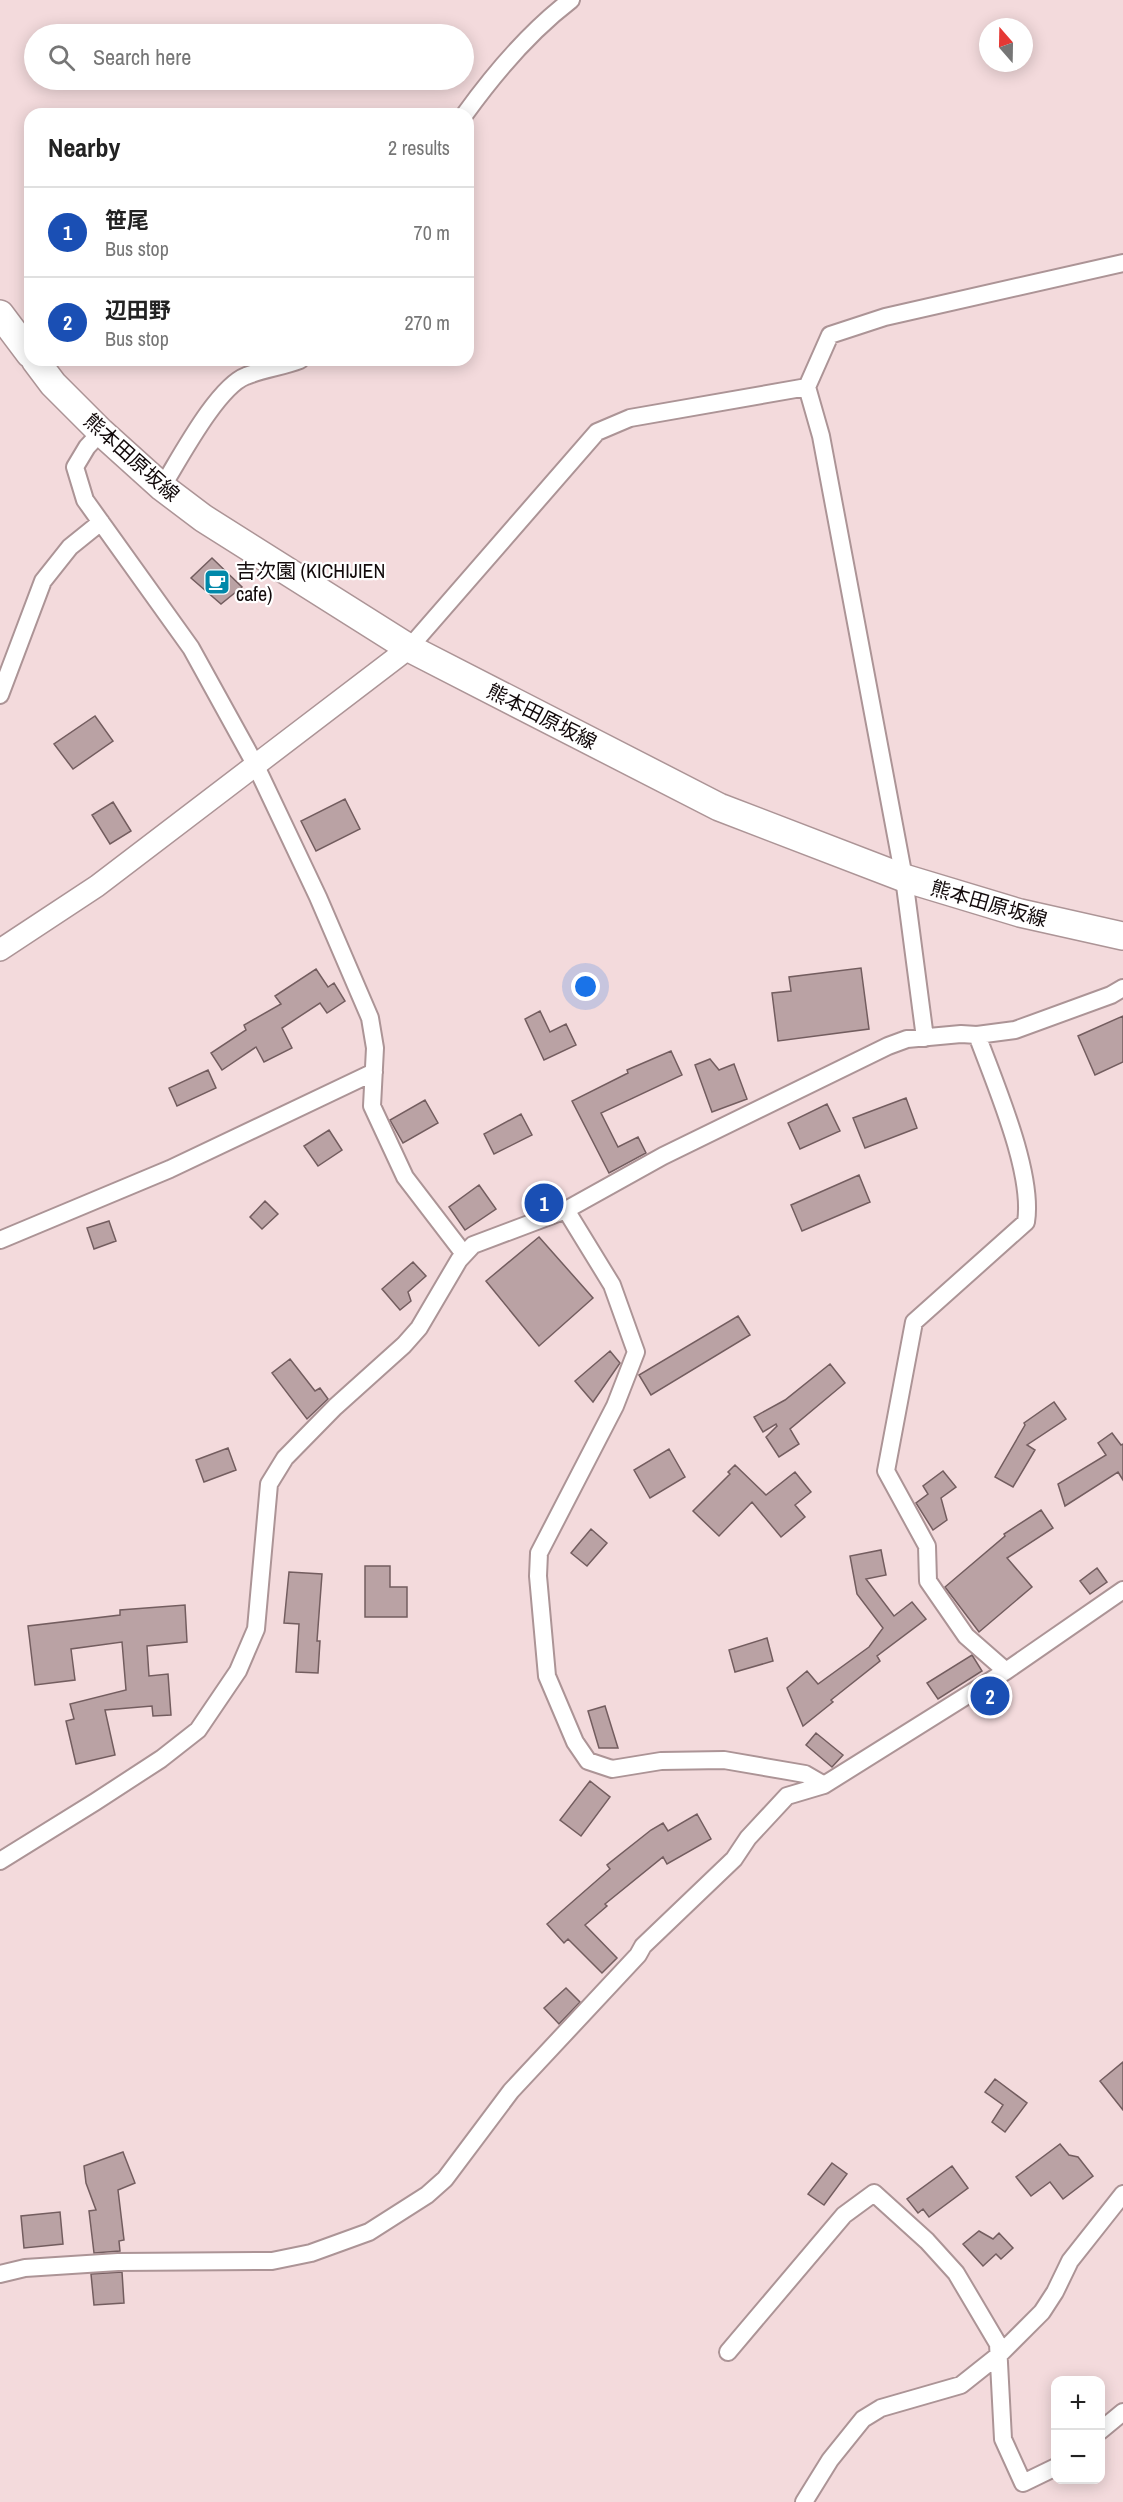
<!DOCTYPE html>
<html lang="en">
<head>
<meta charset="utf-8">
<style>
  body { margin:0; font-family:"Archivo Narrow","Noto Sans JP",sans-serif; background:#f6f6f6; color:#222 }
  .controls { position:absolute; right:18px; bottom:18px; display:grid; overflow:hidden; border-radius:12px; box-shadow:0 3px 15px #0003 }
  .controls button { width:54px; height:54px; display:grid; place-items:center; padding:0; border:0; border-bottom:2px solid #e0e0e0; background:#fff; color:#222; font:30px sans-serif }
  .compass { position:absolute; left:979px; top:18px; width:54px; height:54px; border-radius:50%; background:#fff; box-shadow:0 3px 15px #0003; rotate:340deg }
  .you { position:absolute; left:586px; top:987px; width:21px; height:21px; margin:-15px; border:4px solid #fff; border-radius:50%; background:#1a73e8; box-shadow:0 0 0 9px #1a73e833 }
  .badge { display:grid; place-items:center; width:39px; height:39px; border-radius:50%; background:#b45309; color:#fff; font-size:20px; font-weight:700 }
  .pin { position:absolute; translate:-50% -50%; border:3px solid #fff; box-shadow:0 2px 6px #0006 }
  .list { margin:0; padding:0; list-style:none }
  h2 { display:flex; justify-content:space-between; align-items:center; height:78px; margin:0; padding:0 24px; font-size:26px }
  h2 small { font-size:20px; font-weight:400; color:#767676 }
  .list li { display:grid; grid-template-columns:39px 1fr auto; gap:18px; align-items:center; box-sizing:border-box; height:90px; padding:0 24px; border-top:2px solid #e0e0e0 }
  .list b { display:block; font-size:22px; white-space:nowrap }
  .list p { margin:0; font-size:20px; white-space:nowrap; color:#767676 }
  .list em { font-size:20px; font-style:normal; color:#767676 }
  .icon { flex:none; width:33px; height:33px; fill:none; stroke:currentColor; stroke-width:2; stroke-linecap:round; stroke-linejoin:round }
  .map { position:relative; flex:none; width:1123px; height:2502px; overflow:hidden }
  .search { position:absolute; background:#fff; box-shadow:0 3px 15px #0003; left:24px; top:24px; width:450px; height:66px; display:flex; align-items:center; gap:15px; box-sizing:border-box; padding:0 21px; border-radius:33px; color:#767676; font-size:22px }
  .panel { position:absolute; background:#fff; box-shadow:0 3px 15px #0003; left:24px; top:108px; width:450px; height:258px; border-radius:18px }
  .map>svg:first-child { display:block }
  .building { fill:#baa2a4; stroke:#735d5f; stroke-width:1.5 }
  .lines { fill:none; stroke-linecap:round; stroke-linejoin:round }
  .minor-casing { stroke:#ac9496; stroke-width:20 }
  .tertiary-casing { stroke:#ac9496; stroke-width:24 }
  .primary-casing { stroke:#ac9496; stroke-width:30 }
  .minor { stroke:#fff; stroke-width:16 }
  .tertiary { stroke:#fff; stroke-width:21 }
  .primary { stroke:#fff; stroke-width:27 }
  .labels { text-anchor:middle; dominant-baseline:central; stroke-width:4.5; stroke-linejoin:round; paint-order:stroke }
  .street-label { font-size:20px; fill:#120a0b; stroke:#fff }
  .poi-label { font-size:20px; fill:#120a0b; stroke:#fff; text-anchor:start }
</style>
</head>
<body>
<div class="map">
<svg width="1123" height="2502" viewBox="0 0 1123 2502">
  <rect width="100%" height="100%" fill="#f3dadc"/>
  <path class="building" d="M212,558l30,29 -21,17 -30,-26z
    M95,716l18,25 -40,28 -19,-25z
    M345,799l15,30 -44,22 -15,-30z
    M113,802l18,29 -21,13 -18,-29z
    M861,968l8,61 -91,12 -6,-48 19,-2 -2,-14z
    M316,969l12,18 6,-4 11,18 -18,12 -7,-10 -38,25 10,20 -28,14 -8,-15 -34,23 -11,-17 35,-23 -2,-5 37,-21 -6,-8z
    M540,1011l10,21 16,-8 10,21 -32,15 -19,-41z
    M1123,1016v46l-28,13 -17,-39z
    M671,1051l11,24 -81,38 17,34 20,-10 8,16 -37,20 -37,-72 56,-28 -1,-3z
    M710,1059l9,11 15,-6 13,35 -35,13 -17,-47z
    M208,1070l8,18 -39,18 -8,-18z
    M906,1098l11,30 -52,20 -12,-30z
    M425,1100l13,23 -35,20 -13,-23z
    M827,1104l13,27 -40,18 -12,-26z
    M521,1114l11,21 -38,19 -10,-20z
    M329,1130l13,20 -24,16 -14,-20z
    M859,1175l11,27 -68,29 -11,-26z
    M479,1185l17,24 -31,21 -16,-23z
    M265,1201l13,13 -16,15 -12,-12z
    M109,1221l7,20 -22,8 -7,-21z
    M539,1237l54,61 -54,48 -53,-65z
    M413,1262l13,14 -18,16 3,9 -11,9 -18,-21z
    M738,1316l12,19 -99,60 -12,-20z
    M610,1351l10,12 -27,39 -18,-21z
    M290,1359l25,32 5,-3 8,11 -21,20 -35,-46z
    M830,1364l15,19 -55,46 9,15 -20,13 -13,-20 11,-11 -1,-2 -13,8 -9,-15 31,-17z
    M1054,1402l12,17 -39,26 8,5 -22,37 -18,-10 30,-52 -1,-2z
    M1112,1433l9,12 2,-1v36l-5,-8 -53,34 -7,-22 48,-29 -8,-12z
    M228,1448l8,22 -32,12 -8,-22z
    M669,1449l16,28 -35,21 -16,-28z
    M735,1465l31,30 29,-23 16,20 -16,13 10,12 -24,20 -29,-35 -33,34 -26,-25 37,-37 -2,-2z
    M943,1471l13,16 -15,11 6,22 -14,10 -17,-27 12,-9 -5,-8z
    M1041,1510l12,18 -46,30 25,29 -53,45 -34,-45 60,-51 -1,-2z
    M591,1529l16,14 -20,23 -16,-13z
    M881,1550l5,25 -20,4 28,37 18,-14 14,17 -49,37 3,5 -49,39 2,2 -30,24 -16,-38 20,-17 11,13 51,-37 14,-19 -26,-34 -7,-38z
    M365,1566h25v21h17v30h-42z
    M1097,1568l10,14 -17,12 -10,-13z
    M289,1572l33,2 -5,67h3l-2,32 -22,-1 3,-48 -15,-1z
    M185,1605l2,37 -40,4 2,30 19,-2 3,41 -18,1 -1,-10 -47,4 10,45 -39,9 -10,-43 8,-2 -4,-15 56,-14 -4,-48 -51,7 4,31 -40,5 -7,-59 92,-11v-5z
    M767,1638l6,23 -38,11 -6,-22z
    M972,1655l10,16 -44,28 -11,-16z
    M605,1706l13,42h-19l-11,-37z
    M816,1733l27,22 -11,12 -26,-22z
    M590,1781l20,16 -29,39 -21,-16z
    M697,1814l14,25 -44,25 -4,-7 -58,47 2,2 -22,19 32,33 -15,15 -34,-34 -4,4 -17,-19 63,-55 -3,-4 44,-35 12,-7 5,8z
    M566,1988l14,14 -21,22 -15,-16z
    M1123,2062v48l-23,-29z
    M995,2079l32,24 -22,29 -13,-10 11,-17 -18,-13z
    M1060,2144l9,11 9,2 15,19 -30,23 -13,-17 -19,14 -15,-19z
    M123,2152l12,31 -17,7 6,50 -5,1 1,10 -26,2 -5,-42 7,-1 -10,-27 -2,-17z
    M832,2163l15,11 -23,31 -16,-11z
    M952,2166l16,22 -39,29 -6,-8 -5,4 -11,-14z
    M60,2212l3,32 -39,4 -3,-32z
    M979,2231l14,8 6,-6 14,15 -12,11 -5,-5 -13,12 -20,-22z
    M122,2272l2,31 -30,2 -3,-31z"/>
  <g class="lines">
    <g class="minor-casing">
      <path id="minor" d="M465,114c31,-43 64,-82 106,-114
        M101,432l-14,15 -12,20 10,33 106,148 64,116 63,133 52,121 5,30 -3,58 33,71 59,77
        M162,487c17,-27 55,-100 84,-111 17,-7 36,-9 54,-16
        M409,648l188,-216 33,-14 177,-31
        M0,695l43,-114 27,-34 31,-25
        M977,1035c18,49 57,138 49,187l-112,100 -28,149 41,75 1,35 38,55 40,35
        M925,1038l-21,-160 -83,-442 -14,-49 23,-52 55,-18 238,-54
        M566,1210l46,75 24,67 -21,54 -76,147 -1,23 9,100 28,66 13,19 24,8 49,-8 63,-1 81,14 19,11
        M0,1240l170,-71 204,-97
        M0,1861l95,-59 66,-43 37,-29 40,-59 18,-42 13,-145 16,-26 50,-51 69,-62 15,-17 40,-68 14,-15 93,-35 97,-54 225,-110 19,-7 54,-5 16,1 38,-5 96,-35 12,-7
        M0,2274l25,-6 93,-6 154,-1 39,-8 58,-21 58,-37 18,-16 66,-88 127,-136 5,-9 91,-87 14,-21 39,-42 37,-11 182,-114 117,-81
        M728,2352l116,-137 30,-22 53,48 29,32 42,71 5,95 20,44 33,-16
        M1100,2431l23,-19
        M804,2502l26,-42 33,-41 18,-11 80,-23 39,-31 42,-42 13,-20 15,-31 53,-67"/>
    </g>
    <g class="tertiary-casing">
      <path id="tertiary" d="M0,950l97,-64 312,-238"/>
    </g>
    <g class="primary-casing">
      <path id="primary" d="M0,314l30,40
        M35,360l18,24 48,48 61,55 41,31 206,130 310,159 185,71 116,35 103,23"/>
    </g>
    <use href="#minor" class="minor"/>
    <use href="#tertiary" class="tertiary"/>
    <use href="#primary" class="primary"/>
  </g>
  <defs>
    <g id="cafe-square" transform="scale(1.35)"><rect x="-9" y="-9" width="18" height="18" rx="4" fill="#0088a9" stroke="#fff"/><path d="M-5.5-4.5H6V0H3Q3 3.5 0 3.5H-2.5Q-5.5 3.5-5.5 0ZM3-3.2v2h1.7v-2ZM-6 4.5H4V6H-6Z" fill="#fff"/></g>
  </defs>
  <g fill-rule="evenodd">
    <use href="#cafe-square" x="217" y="582"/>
  </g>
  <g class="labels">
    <g class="street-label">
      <text transform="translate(132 457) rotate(42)">熊本田原坂線</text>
      <text transform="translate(542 716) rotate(27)">熊本田原坂線</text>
      <text transform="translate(989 903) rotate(16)">熊本田原坂線</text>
    </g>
    <g class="poi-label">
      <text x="236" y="570">吉次園 (KICHIJIEN<tspan x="236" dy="23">cafe)</tspan></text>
    </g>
  </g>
</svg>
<div class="controls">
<button>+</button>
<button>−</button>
</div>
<svg class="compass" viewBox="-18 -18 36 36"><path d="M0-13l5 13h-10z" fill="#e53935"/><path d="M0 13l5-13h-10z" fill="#767676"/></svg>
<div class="you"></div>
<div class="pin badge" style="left:544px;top:1203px;background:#1a4fb4">1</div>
<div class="pin badge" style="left:990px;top:1696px;background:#1a4fb4">2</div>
<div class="search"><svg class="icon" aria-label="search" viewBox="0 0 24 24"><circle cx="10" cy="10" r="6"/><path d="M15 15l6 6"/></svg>Search here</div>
<section class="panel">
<h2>Nearby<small>2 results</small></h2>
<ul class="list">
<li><span class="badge" style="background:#1a4fb4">1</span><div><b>笹尾</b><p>Bus stop</p></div><em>70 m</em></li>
<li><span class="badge" style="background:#1a4fb4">2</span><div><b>辺田野</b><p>Bus stop</p></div><em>270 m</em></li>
</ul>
</section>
</div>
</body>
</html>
